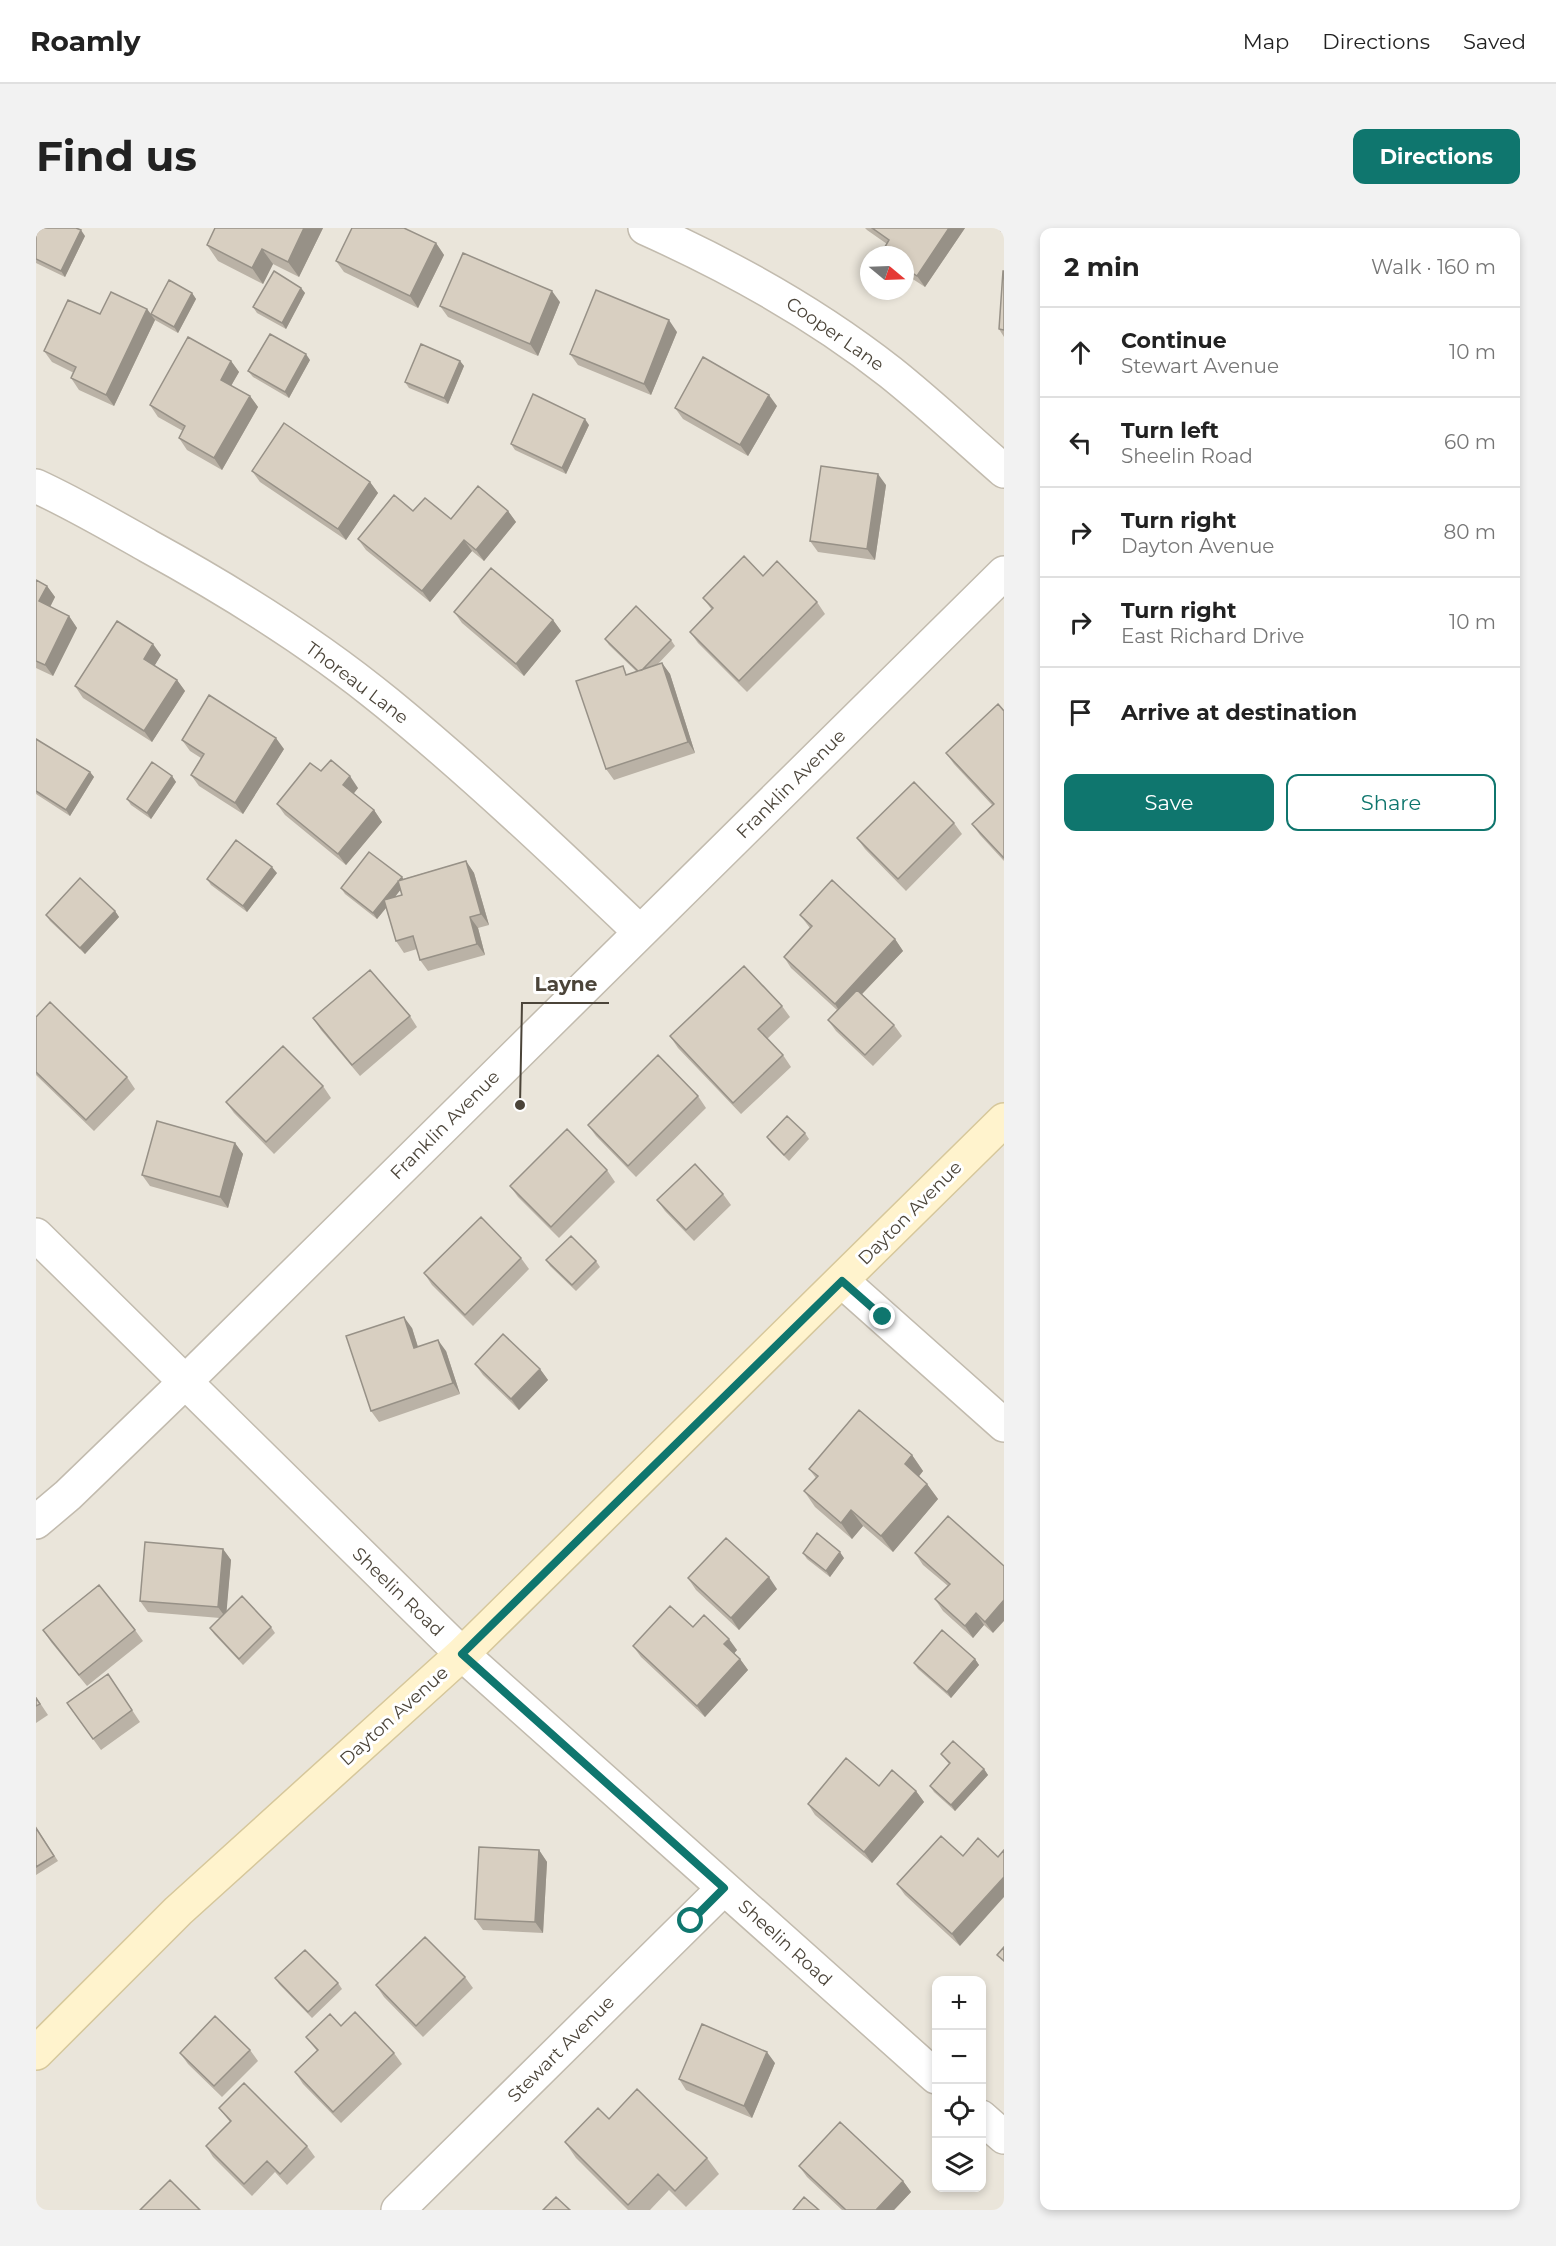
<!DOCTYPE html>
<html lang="en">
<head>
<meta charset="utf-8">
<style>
  body { margin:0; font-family:Montserrat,sans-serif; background:#f2f2f2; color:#222 }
  .controls { position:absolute; right:18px; bottom:18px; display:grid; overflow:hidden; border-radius:12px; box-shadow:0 3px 9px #0003 }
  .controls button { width:54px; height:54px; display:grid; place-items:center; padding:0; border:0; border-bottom:2px solid #e0e0e0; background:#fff; color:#222; font:30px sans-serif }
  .compass { position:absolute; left:824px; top:18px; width:54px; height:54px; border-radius:50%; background:#fff; box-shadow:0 3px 9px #0003; rotate:109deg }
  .stop { position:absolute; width:18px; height:18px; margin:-14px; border:4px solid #0f766e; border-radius:50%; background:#fff }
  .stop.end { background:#0f766e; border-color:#fff; box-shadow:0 2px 6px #0008 }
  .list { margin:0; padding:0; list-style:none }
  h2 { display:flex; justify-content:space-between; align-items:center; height:78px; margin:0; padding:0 24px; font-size:26px }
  h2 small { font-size:20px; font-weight:400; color:#767676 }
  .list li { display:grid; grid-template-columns:39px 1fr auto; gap:18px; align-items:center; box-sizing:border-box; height:90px; padding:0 24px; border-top:2px solid #e0e0e0 }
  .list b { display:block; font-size:22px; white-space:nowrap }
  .list p { margin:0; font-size:20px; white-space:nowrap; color:#767676 }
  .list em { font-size:20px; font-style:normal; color:#767676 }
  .actions { display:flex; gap:12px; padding:18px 24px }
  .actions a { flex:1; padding:14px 0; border:2px solid #0f766e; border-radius:12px; text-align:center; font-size:21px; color:#0f766e }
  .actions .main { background:#0f766e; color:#fff }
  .icon { flex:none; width:33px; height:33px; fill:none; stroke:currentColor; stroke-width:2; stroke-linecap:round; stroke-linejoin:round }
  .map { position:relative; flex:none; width:968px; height:1982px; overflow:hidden; border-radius:12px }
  header { display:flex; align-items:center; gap:36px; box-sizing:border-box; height:84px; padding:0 30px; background:#fff; border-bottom:2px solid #e0e0e0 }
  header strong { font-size:28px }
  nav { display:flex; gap:33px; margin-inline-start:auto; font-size:21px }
  .intro { display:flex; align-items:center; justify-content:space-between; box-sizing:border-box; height:144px; padding:0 36px }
  h1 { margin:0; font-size:42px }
  .button { padding:15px 27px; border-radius:12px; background:#0f766e; color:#fff; font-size:21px; font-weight:700 }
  main { display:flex; gap:36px; padding:0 36px }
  aside { flex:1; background:#fff; border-radius:12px; box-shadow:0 3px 9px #0003 }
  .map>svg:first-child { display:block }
  .residential { fill:#eae5da; fill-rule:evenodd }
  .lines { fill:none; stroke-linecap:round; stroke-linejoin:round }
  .minor-casing { stroke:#c2bbae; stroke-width:36 }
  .secondary-casing { stroke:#d6c79b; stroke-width:36 }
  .minor { stroke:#fff; stroke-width:33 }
  .secondary { stroke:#fff3cd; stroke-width:33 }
  .wall { fill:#bab2a6; fill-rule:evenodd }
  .shaded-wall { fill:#979187 }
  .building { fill:#d8cfc1; stroke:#979187; stroke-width:1.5 }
  .route { stroke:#0f766e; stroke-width:8 }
  .labels { text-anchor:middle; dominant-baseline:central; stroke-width:6; stroke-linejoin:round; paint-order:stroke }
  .street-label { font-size:18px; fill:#4b4439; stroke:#fff }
  .leader { fill:none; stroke:#4b4439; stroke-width:2 }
  .callout-dot { fill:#4b4439; stroke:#fff; stroke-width:2 }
  .callout-label { font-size:20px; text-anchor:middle; font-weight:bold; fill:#4b4439; stroke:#fff; stroke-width:6; stroke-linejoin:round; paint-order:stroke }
</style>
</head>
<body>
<header>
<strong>Roamly</strong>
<nav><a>Map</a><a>Directions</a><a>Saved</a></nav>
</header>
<div class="intro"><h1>Find us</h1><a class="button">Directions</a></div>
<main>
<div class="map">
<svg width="968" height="1982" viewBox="0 0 968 1982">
  <rect width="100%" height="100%" fill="#f6f3ec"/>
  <path class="residential" d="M0,0h968v1982h-968zM833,27h36v36h-36zM900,1752h45v208h-45z"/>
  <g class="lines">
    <g class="minor-casing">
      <path id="minor" d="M609,0c87,39 170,85 245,144 39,31 76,66 114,99
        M0,258c39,18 75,39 112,60 84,46 166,97 239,157 89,73 171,151 253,229
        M0,1007l426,419 474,423
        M806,1053l162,144
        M0,1294l32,-27 116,-112 820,-810
        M945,1889l23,20
        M362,1982l326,-322"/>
    </g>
    <g class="secondary-casing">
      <path id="secondary" d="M0,1825l142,-142 284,-257 542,-534"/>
    </g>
    <use href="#minor" class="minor"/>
    <use href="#secondary" class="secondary"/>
  </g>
  <path class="wall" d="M0,0l49,8 -20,41 -29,-14z
    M287,0l-24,49 -26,-13 -10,20 -45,-23 -11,-16z
    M829,0h100l-40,59 -20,-13v-19h-21l-2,-3 5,-8 -20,-14z
    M400,15l8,12 -26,53 -74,-36 -8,-11z
    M968,43v66l-5,-8z
    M265,60l4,5 -19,36 -29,-16 -4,-6z
    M156,65l4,6 -18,34 -23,-13 -41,86 -35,-16 -8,-12 3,-5 -22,-11 -8,-11 56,-37 47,-5 4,5z
    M524,74l-22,54 -90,-39 -8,-11z
    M641,104l-26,63 -73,-30 -8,-11z
    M274,132l-21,38 -36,-21 -5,-6z
    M195,133l8,11 -8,14 19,10 8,11 -36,63 -35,-20 -8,-12 4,-7 -25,-14 -8,-12z
    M424,133l4,5 -16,38 -39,-16 -4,-6z
    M741,178l-29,50 -65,-37 -8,-11z
    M553,197l-23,49 -51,-24 -4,-6z
    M216,243l118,11 8,11 -32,47 -86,-58z
    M850,257l-11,75 -57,-8 -8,-11z
    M377,283l38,8 57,-8 8,11 -32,39 -12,-10 -42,51 -64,-52 -8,-11z
    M727,348l54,26 8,12 -78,78 -49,-49 -8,-11 22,-22 -9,-12z
    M0,352l11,6 8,11 -5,10 19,9 8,12 -24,48 -17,-8z
    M418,384l99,8 8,11 -37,45 -62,-53z
    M569,411l66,1 4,6 -18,19 5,-2 8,11 25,79 -81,27 -8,-11 31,-97 -28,-27z
    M125,427l-7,11 23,14 8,11 -33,51 -69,-44 -8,-12z
    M968,483v150l-24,-26 -8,-11 20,-19 -38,-41 -8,-11z
    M0,511l54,33 4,5 -24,39 -34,-22z
    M146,512l102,9 -41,65 -44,-28 -8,-11 10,-17 -11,-7z
    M285,543l37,17 -5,6 21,16 8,12 -36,43 -61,-50 -8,-11z
    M136,548l4,6 -25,37 -20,-14 -4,-6z
    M918,595l8,11 -56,57 -41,-42 -8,-11z
    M430,633l8,12 15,52 -11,3 7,27 -57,16 -8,-11 -3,-11 -13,4 -8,-12 -10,-33 -9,11 -32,-25 -4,-6 61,-11 1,2zM364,662l2,5 -7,2z
    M241,645l-30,39 -36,-27 -4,-6z
    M79,683l4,6 -34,37 -35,-33 -4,-6z
    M764,687l95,24 8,12 -41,43 32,31 8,11 -29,30 -37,-35 -8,-11 9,-10 -46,-42 -7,-11 26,-29z
    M746,778l8,11 -23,22 16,16 8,12 -50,47 -63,-66 -8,-12z
    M374,788l7,11 -57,49 -39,-46 -8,-12z
    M0,789l91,60 8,12 -41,42 -58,-56z
    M287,858l8,12 -57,56 -40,-41 -8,-11z
    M662,868l8,12 -70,69 -40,-41 -8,-11z
    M769,905l4,6 -20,22 -18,-18 -4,-6z
    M199,915l8,11 -15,54 -78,-22 -8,-11z
    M571,942l8,12 -56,56 -41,-41 -8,-11z
    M687,966l8,11 -37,36 -29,-30 -8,-11z
    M485,1030l8,11 -56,57 -41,-41 -8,-12z
    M510,1032l50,1 4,6 -24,24 -26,-25z
    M376,1100l6,19 28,4 14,43 -81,28 -8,-11z
    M439,1136l65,5 8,11 -29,30 -36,-35z
    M876,1227l11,16 -4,5 8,8 11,15 -45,53 -30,-26 -11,13 -37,-32 -11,-16 12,-13 -7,-9z
    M912,1288l45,117 -9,-8 -11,13 -30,-27 -8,-12 13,-13 -25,-21 -8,-12z
    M187,1321l8,11 -5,52 45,15 4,6 -32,32 -29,-31 -4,-6 10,-10 -72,-6 -8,-11z
    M767,1325l41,5 -14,19 -23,-18z
    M652,1350l89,11 -38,41 -43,-40z
    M657,1399l44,23 -3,3 6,6 8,11 -43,47 -64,-60 -8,-11z
    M7,1402h92l8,11 -56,45 -36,-44z
    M939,1431l4,6 -28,33 -33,-29 -4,-6z
    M72,1446l32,48 -39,28 -34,-47z
    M0,1469l12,18 -12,8z
    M905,1526l43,15 4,6 -33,36 -21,-19 -4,-6 19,-22z
    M843,1558l37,5 8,11 -52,61 -57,-48 -7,-11z
    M0,1599l22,34 -22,14z
    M905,1608l19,110 -55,-51 -8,-11z
    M503,1622l8,12 -4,71 -60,-3 -8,-11z
    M429,1749l8,11 -50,49 -39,-40 -8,-12z
    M239,1750l63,5 4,6 -30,29 -33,-34z
    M305,1798l53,27 8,11 -61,59 -38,-39 -8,-12 22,-21 -11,-14z
    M214,1822l8,11 -36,36 -34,-33 -8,-11z
    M739,1835l-23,55 -66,-28 -7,-11z
    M183,1880l88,38 8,11 -28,28 -12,-13 -23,24 -39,-39 -7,-11 24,-24z
    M529,1914l142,16 12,16 -33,33 -17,-17 -19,20h-22l-52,-52z
    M763,1938l104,15 8,11 -17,18h-52l-35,-33z"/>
  <path class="shaded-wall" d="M268,0h19l-24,49 -11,-15z
    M913,0h16l-40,59 -8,-11z
    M962,0h6l-3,4z
    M45,2l4,6 -20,41 -4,-6z
    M400,15l8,12 -26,53 -8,-12z
    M226,21l11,15 -10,20 -11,-16z
    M265,60l4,5 -19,36 -4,-6z
    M516,63l8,11 -22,54 -8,-12z
    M156,65l4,6 -18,34 -4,-6z
    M111,81l8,11 -41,86 -8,-11z
    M633,92l8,12 -26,63 -7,-11z
    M270,126l4,6 -21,38 -4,-6z
    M195,133l8,11 -11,19 -7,-11z
    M424,133l4,5 -16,38 -4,-6z
    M733,167l8,11 -29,50 -8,-11z
    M214,168l8,11 -36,63 -8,-12z
    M549,191l4,6 -23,49 -4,-6z
    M842,246l8,11 -11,75 -8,-11z
    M334,254l8,11 -32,47 -8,-11z
    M472,283l8,11 -32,39 -8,-11z
    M428,312l8,11 -42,51 -8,-11z
    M11,358l8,11 -8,16 -8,-12z
    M33,388l8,12 -24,48 -8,-11z
    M517,392l8,11 -37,45 -8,-12z
    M117,416l8,11 -9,15 -8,-11z
    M626,435l8,11 25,79 -7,-11z
    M141,452l8,11 -33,51 -8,-11z
    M240,510l8,11 -41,65 -8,-11z
    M54,544l4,5 -24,39 -4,-6z
    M136,548l4,6 -25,37 -4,-6z
    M314,548l8,12 -7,9 -8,-12z
    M338,582l8,12 -36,43 -8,-11z
    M430,633l8,12 15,52 -8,-11z
    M236,639l5,6 -30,39 -4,-6z
    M366,649l4,6 -29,36 -4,-6z
    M79,683l4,6 -34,37 -5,-6z
    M434,689l8,11 7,27 -8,-11z
    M859,711l8,12 -61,64 -7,-11z
    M199,915l8,11 -15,54 -8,-11z
    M368,1089l8,11 10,32 -8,-12z
    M402,1112l8,11 14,43 -7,-11z
    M504,1141l8,11 -29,30 -8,-11z
    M876,1227l11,16 -7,9 -11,-16z
    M891,1256l11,15 -45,53 -12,-16z
    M815,1282l12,16 -11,13 -11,-16z
    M187,1321l8,11 -5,58 -8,-11z
    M804,1324l4,6 -14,19 -4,-6z
    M733,1349l8,12 -38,41 -8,-12z
    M968,1372v21l-11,12 -8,-11z
    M940,1385l8,12 -11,13 -8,-12z
    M693,1411l8,11 -5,6 -8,-12z
    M704,1431l8,11 -43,47 -8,-11z
    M939,1431l4,6 -28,33 -4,-6z
    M948,1541l4,6 -33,36 -4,-6z
    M880,1563l8,11 -52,61 -8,-11z
    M503,1622l8,12 -4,71 -8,-11z
    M968,1649v20l-44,49 -8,-12z
    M731,1824l8,11 -23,55 -8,-12z
    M867,1953l8,11 -17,18h-18z"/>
  <path class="building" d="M0,0h40l5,2 -20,41 -25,-12z
    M179,0h89l-16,34 -26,-13 -10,19 -45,-23z
    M316,0h52l32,15 -26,53 -74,-35z
    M836,0h77l-32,48 -12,-8v-13h-18l-5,-3 7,-12z
    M427,25l89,38 -22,53 -90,-38z
    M238,43l27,17 -19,35 -29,-16z
    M967,43h1v59l-5,-1z
    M133,52l23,13 -18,34 -23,-13z
    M560,62l73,30 -25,64 -74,-30z
    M75,64l36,17 -41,86 -35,-17 5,-11 -32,-16 24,-51 32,14z
    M234,106l36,20 -21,38 -37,-21z
    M152,109l43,24 -10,19 29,16 -36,62 -35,-20 6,-12 -35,-21z
    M385,116l39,17 -16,37 -39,-16z
    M667,129l66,38 -29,50 -65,-37z
    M497,166l52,25 -23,49 -51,-24z
    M248,195l86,59 -32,47 -86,-58z
    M785,238l57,8 -11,75 -57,-8z
    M442,258l30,25 -32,39 -12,-10 -42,51 -64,-52 36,-44 19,16 12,-13 26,21z
    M708,328l19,20 14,-15 40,41 -78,79 -49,-49 23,-24 -10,-10z
    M455,340l62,52 -37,44 -62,-52z
    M0,352l11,6 -8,15 30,15 -24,49 -9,-4z
    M600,378l35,34 -29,30 -4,1 -33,-32z
    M81,393l36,23 -9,15 33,21 -33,51 -69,-45z
    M626,435l26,79 -82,27 -30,-88 47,-15 3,9z
    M173,467l67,43 -41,65 -44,-28 13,-21 -22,-14z
    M962,476l6,7v147l-32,-34 22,-20 -48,-51z
    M0,511l54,33 -24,38 -30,-19z
    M295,532l19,16 -7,9 31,25 -36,44 -61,-50 33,-41 11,8z
    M116,534l20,14 -25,37 -20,-14z
    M878,554l40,41 -56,56 -41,-41z
    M200,612l36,27 -29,39 -36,-27z
    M333,624l33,25 -29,36 -32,-25z
    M430,633l15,53 -11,3 7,27 -57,16 -7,-24 -17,5 -12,-41 18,-5 -4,-14z
    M44,650l35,33 -35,37 -34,-33z
    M796,652l63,59 -60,65 -51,-47 28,-31 -12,-11z
    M708,738l38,40 -24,23 25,26 -50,48 -63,-67z
    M334,742l40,46 -58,49 -39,-47z
    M821,762l37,35 -29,30 -37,-35z
    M14,774l77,75 -41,43 -50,-48v-55z
    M247,818l40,40 -57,56 -40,-40z
    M622,827l40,41 -70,70 -40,-41z
    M751,888l18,17 -21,22 -17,-18z
    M121,893l78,22 -15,54 -78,-22z
    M531,901l40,41 -56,57 -41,-41z
    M659,936l28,30 -37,36 -29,-30z
    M445,989l40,41 -56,57 -41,-42z
    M535,1008l25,25 -24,24 -26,-25z
    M368,1089l10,31 24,-8 15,43 -82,28 -25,-75z
    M467,1106l37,35 -29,30 -36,-35z
    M823,1182l53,45 -7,9 22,20 -46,52 -30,-26 -10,13 -37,-32 14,-15 -9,-7z
    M912,1288l56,50v34l-19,22 -9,-9 -11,13 -30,-27 15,-15 -35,-31z
    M781,1305l23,19 -14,19 -23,-18z
    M690,1310l43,39 -38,41 -43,-40z
    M109,1314l78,7 -5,58 -78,-6z
    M63,1357l36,45 -56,45 -36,-45z
    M206,1368l29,31 -32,32 -29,-31z
    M634,1378l23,21 11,-12 25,24 -5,5 16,15 -43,47 -64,-60z
    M906,1402l33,29 -28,33 -33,-29z
    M72,1446l24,36 -39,29 -26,-36z
    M0,1470l4,6 -4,2z
    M917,1513l31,28 -33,36 -21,-19 20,-23 -9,-9z
    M810,1530l33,28 13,-16 24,21 -52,61 -56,-48z
    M0,1600l18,28 -18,11z
    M905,1608l22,20 15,-18 20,19 6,-7v27l-52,57 -55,-50z
    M443,1619l60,3 -4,72 -60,-3z
    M389,1709l40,40 -49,49 -40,-41z
    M968,1719v14l-7,-6z
    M269,1722l33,33 -30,29 -33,-34z
    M319,1784l39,41 -61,59 -38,-40 23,-22 -12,-13 24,-23 11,12z
    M179,1788l35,34 -36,36 -34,-33z
    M666,1796l65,28 -23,54 -65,-27z
    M208,1855l63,63 -27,28 -13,-13 -23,23 -38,-38 25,-25 -12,-13z
    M601,1861l70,69 -32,33 -17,-17 -30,31 -63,-63 33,-34 11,11z
    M804,1894l63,59 -27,29h-30l-47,-44z
    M134,1952l30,30h-60z
    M520,1969l14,13h-27z
    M768,1969l15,13h-26z"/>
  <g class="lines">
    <path class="route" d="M655,1693l33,-33 -262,-234 380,-373 41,36"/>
  </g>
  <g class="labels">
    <g class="street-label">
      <text transform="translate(799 106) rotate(35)">Cooper Lane</text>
      <text transform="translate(321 455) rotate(37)">Thoreau Lane</text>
      <text transform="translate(755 556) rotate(-45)">Franklin Avenue</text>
      <text transform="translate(409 897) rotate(-45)">Franklin Avenue</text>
      <text transform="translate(874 985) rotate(-45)">Dayton Avenue</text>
      <text transform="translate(362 1364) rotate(44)">Sheelin Road</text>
      <text transform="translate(358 1488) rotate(-42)">Dayton Avenue</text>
      <text transform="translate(749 1715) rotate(42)">Sheelin Road</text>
      <text transform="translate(525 1821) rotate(-45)">Stewart Avenue</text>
    </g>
  </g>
  <path class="leader" d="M484 877L486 775H573"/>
  <circle class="callout-dot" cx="484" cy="877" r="6"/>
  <g class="callout-label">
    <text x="530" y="763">Layne</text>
  </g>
</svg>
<div class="controls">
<button>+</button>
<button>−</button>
<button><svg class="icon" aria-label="locate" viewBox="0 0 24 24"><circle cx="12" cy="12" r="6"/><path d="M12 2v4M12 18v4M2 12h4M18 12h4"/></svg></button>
<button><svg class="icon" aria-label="layers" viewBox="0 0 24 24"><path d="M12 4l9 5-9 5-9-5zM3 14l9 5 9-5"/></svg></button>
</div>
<svg class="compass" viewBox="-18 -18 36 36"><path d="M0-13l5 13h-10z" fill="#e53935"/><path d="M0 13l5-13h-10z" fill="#767676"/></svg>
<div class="stop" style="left:655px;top:1693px"></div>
<div class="stop end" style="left:847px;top:1089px"></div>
</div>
<aside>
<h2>2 min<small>Walk · 160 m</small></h2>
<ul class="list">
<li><svg class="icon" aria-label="ahead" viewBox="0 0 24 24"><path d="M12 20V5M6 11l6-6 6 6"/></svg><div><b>Continue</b><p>Stewart Avenue</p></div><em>10 m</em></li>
<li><svg class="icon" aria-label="left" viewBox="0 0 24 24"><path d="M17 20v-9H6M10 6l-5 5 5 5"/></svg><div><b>Turn left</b><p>Sheelin Road</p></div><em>60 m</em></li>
<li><svg class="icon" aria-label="right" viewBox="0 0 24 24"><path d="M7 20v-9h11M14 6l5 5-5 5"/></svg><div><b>Turn right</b><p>Dayton Avenue</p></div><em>80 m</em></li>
<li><svg class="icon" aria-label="right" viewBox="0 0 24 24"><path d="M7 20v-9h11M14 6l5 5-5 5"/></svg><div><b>Turn right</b><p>East Richard Drive</p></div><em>10 m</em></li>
<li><svg class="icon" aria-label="arrive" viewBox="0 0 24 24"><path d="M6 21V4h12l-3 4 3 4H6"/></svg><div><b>Arrive at destination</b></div></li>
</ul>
<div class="actions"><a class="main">Save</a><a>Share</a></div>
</aside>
</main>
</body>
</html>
